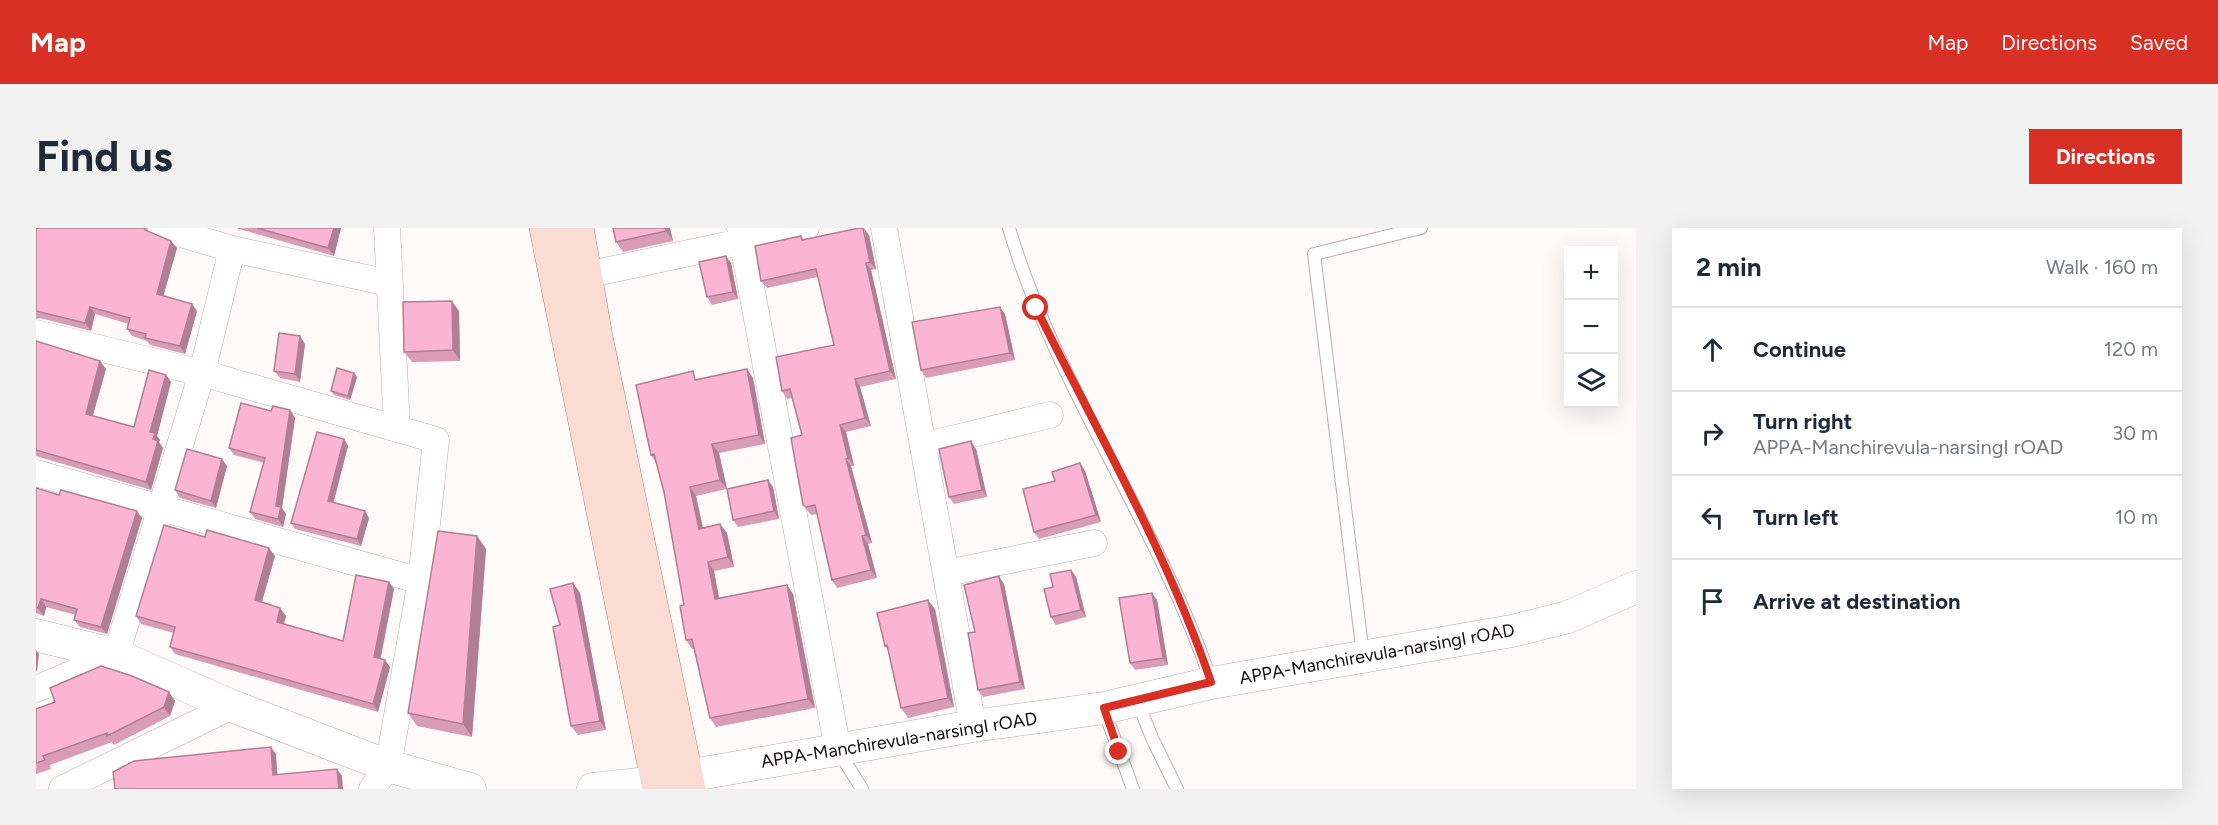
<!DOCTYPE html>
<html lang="en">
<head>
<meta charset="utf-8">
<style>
  body { margin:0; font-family:Figtree,sans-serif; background:#f2f2f3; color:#1f2937 }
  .controls { position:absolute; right:18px; top:18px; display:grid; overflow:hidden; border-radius:0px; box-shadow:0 6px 24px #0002 }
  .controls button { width:54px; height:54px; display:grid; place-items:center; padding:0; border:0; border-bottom:2px solid #e0e1e3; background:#fff; color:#1f2937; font:30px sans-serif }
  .stop { position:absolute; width:18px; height:18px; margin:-14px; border:4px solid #d93025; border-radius:50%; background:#fff }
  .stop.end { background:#d93025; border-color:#fff; box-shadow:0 2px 6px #0008 }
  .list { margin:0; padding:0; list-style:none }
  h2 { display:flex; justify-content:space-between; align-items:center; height:78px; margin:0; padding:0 24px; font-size:26px }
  h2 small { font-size:20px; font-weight:400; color:#747a83 }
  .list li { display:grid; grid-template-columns:39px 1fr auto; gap:18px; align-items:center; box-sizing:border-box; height:84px; padding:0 24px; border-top:2px solid #e0e1e3 }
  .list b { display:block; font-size:22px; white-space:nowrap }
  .list p { margin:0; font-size:20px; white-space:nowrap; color:#747a83 }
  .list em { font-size:20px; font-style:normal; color:#747a83 }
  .icon { flex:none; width:33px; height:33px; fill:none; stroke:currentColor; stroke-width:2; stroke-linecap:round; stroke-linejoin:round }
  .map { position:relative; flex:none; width:1600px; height:561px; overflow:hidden; border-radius:0px }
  header { display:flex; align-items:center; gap:36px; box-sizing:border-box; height:84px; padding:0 30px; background:#d93025; color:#fff }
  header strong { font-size:28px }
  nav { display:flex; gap:33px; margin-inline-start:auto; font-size:21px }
  .intro { display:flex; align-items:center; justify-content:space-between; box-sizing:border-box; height:144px; padding:0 36px }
  h1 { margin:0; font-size:42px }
  .button { padding:15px 27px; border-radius:0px; background:#d93025; color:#fff; font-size:21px; font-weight:700 }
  main { display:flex; gap:36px; padding:0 36px }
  aside { flex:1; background:#fff; border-radius:0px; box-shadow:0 6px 24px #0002 }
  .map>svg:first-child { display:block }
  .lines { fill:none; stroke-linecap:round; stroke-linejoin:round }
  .service-casing { stroke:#baafaf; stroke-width:14 }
  .minor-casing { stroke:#baafaf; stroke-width:27 }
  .tertiary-casing { stroke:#baafaf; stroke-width:33 }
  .primary-casing { stroke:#a6847b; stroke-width:34 }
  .service { stroke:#fff; stroke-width:12 }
  .minor { stroke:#fff; stroke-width:26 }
  .tertiary { stroke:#fff; stroke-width:32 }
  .primary { stroke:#fadcd3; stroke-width:33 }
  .wall { fill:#d89cb5 }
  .shaded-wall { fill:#b07f93 }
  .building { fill:#fbb5d2; stroke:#b07f93; stroke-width:1.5 }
  .route { stroke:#d93025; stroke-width:8 }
  .labels { text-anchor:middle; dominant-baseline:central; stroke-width:4.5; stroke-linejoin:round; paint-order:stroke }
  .street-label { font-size:18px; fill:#110d0e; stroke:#fff }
</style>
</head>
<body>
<header>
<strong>Map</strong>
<nav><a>Map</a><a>Directions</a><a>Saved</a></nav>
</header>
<div class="intro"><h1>Find us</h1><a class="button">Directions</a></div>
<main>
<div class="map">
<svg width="1600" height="561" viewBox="0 0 1600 561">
  <rect width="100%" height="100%" fill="#fffafa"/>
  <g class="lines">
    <g class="service-casing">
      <path id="service" d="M973,0c47,159 149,295 202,453
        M1327,427l-49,-401 107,-26
        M1101,472l15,38 25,51
        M1068,482l29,79
        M803,524l23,37"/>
    </g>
    <g class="minor-casing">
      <path id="minor" d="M125,0l71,21 157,34
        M351,0l10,201
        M704,0l98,522
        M848,0l89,498
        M550,47l220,-47
        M0,105l166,40 234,67 -15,141 -33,185 -16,23
        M887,218l127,-31
        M0,245l385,108
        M910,345l148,-30
        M0,461l80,-34 86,-282 30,-124
        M26,561l170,-83"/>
    </g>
    <g class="tertiary-casing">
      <path id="tertiary" d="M0,407l80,20 116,51 156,60 82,23
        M651,548l286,-50 131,-18 107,-25 301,-52 56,-14 68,-30
        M557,561l65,-7"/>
    </g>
    <g class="primary-casing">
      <path id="primary" d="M510,0l113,561
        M541,0l19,109 93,452"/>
    </g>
    <use href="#service" class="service"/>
    <use href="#minor" class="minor"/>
    <use href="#tertiary" class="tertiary"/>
    <use href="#primary" class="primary"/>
  </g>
  <path class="wall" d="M0,0h111l1,4 29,16 -14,48 34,15 -12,43 -35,-9 -3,-4 -15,-5 -5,-7 2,-5 -34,-10 -4,17 -51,-13 -4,1z
    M200,0h105l-7,28z
    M634,0l3,13 -50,11 -7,-10z
    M833,7l7,34 -5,1 25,109 -36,8 11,39 -25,6 8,34h-3l21,77 -4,1 9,34 -40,10 -5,-8 -15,-66 -6,1 -8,-10 -1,-70 -9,-37 -6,1 -5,-8 52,-46 -16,-68 -51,11 -6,-7 40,-45 3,4z
    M695,35l7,36 -26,6 -5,-8z
    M423,83l1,50 -48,1 -8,-10z
    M969,86l10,46 -89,18 -5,-8z
    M0,113l70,28 -13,47 41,11 32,-52 5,7 -14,54 3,4 -1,2 4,6 -12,42 -115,-34z
    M269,116l-5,38 -20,-4 -6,-7z
    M318,145l3,4 -7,23 -16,-5 -3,-4z
    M717,150l12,66 -46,9 8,36 -31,7 7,32 17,-4 7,9 7,34 -20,4 5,27 68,-13 6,9 22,114 -99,19 -6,-9 -16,-69h-2l-6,-9 -2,-35 -20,-113 -8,-29 -5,-8 48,-76z
    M254,182l5,8 -13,90 4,6 -3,13 -28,-8 -5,-7 14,-49 -30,-8 -5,-7 42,-37z
    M308,211l4,7 -14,56 31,9 4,7 -8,28 -66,-17 -4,-6z
    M940,221l11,48 -33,7 -5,-7z
    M1044,235l5,8 16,51 -62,17 -5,-7 21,-51z
    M191,238l-11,42 -36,-10 -5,-8z
    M737,259l6,32 -41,8 -5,-7z
    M0,260l106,30 -35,116 -27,-7 -6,-7 2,-5 -30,-8 -2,9 -8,-3z
    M441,308l9,13 -14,188 -55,-11 -9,-13z
    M239,328l-13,46 18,6 6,8 -2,8 59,17 46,-59 5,7 -13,69 9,9 -12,45 -203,-58 -5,-7 4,-14 -33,-9 -5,-8z
    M1035,342l5,7 10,40 -30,8 -5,-8 2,-30z
    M537,355l7,10 26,137 -28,5 -7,-9 -11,-101z
    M968,356l21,105 -42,8 -5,-7 -3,-58z
    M1121,372l11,65 -33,5 -5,-7z
    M899,381l19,98 -46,11 -7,-10 -13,-58 -3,-4z
    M133,464l6,9 -5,15 -56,29 -2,-3 -62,23 1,4 -15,5v-65l19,-7z"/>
  <path class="shaded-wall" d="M298,0h7l-7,28 -6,-8z
    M629,0h5l3,13 -7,-10z
    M828,0l5,7 7,34 -6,-7z
    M135,13l6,7 -15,53 -5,-7z
    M690,28l5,7 7,36 -5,-7z
    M830,35l5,7 25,109 -6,-8z
    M416,73l7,10 1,50 -7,-11z
    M156,76l5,7 -12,43 -5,-8z
    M54,79l5,7 -4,17 -6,-8z
    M964,79l5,7 10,46 -5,-7z
    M264,108l5,8 -5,38 -5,-8z
    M64,133l6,8 -15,52 -5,-7z
    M711,141l6,9 12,66 -6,-9z
    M318,145l3,4 -7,23 -2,-4z
    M130,147l5,7 -14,54 3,4 -1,2 4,6 -12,42 -5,-8 7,-43 -3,-7z
    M819,151l5,8 11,39 -6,-8z
    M254,182l5,8 -13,90 4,6 -3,13 -5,-8 -2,-13z
    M804,197l6,7 8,34 -6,-8z
    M308,211l4,7 -16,61 -4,-6z
    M935,213l5,8 11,48 -5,-7z
    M676,216l7,9 8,36 -7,-9z
    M186,231l5,7 -11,42 -5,-7z
    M810,231l5,7 21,77 -6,-8z
    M1044,235l5,8 16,51 -5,-7z
    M732,252l5,7 6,32 -5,-8z
    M654,259l6,9 9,42 -6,-9z
    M101,283l5,7 -35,116 -6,-7z
    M329,283l4,7 -8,28 -4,-7z
    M684,296l7,9 7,34 -6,-10z
    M441,308l9,13 -14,188 -9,-13z
    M826,308l6,8 9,34 -6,-8z
    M233,320l6,8 -15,52 -5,-8z
    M672,334l6,9 7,37 -6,-9z
    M1035,342l5,7 10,40 -5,-7z
    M963,348l5,8 21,105 -5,-7z
    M353,354l5,7 -15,75 -5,-7z
    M537,355l7,10 26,137 -6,-9z
    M751,357l6,9 22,114 -7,-9z
    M1116,365l5,7 11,65 -5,-7z
    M5,371l5,8 -2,9 -6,-8z
    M892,372l7,9 19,98 -6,-9z
    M244,380l6,8 -4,14 -5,-8z
    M0,422l3,4 -2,18 -1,-2z
    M349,432l5,7 -12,45 -5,-8z
    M133,464l6,9 -5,15 -6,-9z
    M235,519l5,7 2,28 -5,-7z
    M301,541l5,7 1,13h-4z"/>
  <path class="building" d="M0,0h108l1,2 26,11 -14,53 35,10 -12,42 -35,-8 1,-4 -19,-5 3,-11 -40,-11 -5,16 -49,-12z
    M221,0h77l-6,20z
    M577,0h52l1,3 -50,11z
    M823,0h4l7,34 -4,1 24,108 -35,8 10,39 -25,7 8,33 -2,1 20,76 -4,1 9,34 -39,10 -17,-75 -9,2 -3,-2 -12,-67 11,-3 -12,-46 -8,2 -6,-34 58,-12 -18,-76 -55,12 -6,-35 46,-10 1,4z
    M690,28l7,36 -26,5 -8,-35z
    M416,73l1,49 -49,2 -1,-50z
    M964,79l10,46 -89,17 -9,-48z
    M243,105l21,3 -5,38 -21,-3z
    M0,113l64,20 -14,53 48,13 15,-57 17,5 -16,57 5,1 -2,6 5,2 -12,41 -110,-32z
    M301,140l17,5 -6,23 -17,-5z
    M711,141l12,66 -47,9 8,36 -30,7 9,42 21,-5 8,33 -20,5 7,37 72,-14 21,114 -98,19 -18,-79 -6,1 -6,-34 4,-1 -20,-113 -10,-38 -3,1 -15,-70 57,-14 2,9z
    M205,175l30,8 2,-5 17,4 -14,96 5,1 -3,12 -28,-7 15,-54 -36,-10z
    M281,204l27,7 -16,62 37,10 -8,28 -66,-16z
    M935,213l11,49 -33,7 -10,-48z
    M151,221l35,10 -11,42 -36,-11z
    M1044,235l16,52 -62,17 -11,-43 32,-8 -3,-9z
    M732,252l6,31 -41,9 -6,-31z
    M0,260l23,7 2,-5 76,21 -36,116 -27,-7 3,-11 -36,-10 -3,9 -2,-1z
    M128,297l41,12 2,-7 62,18 -14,52 25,8 -3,14 66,19 13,-66 33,7 -15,75 11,3 -12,44 -203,-57 5,-20 -39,-11z
    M402,303l39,5 -14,188 -55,-11z
    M1035,342l10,40 -30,7 -7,-28 9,-2 -3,-13z
    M963,348l21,106 -42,8 -10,-57 7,-1 -11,-47z
    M537,355l27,138 -29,5 -18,-99 7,-2 -10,-36z
    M1116,365l11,65 -33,5 -11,-65z
    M892,372l20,98 -47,10 -14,-63 -2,1 -8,-33z
    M65,438l31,10 37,16 -5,15 -57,29v-3l-64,23 2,4 -9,3v-54l19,-7 -5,-14z
    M235,519l2,28 64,-6 2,20h-224l-2,-17 21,-11z"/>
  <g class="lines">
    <path class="route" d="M1000,80c61,123 131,244 175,374l-107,26 15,44"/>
  </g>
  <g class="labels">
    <g class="street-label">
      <text transform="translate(1341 426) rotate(-10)">APPA-Manchirevula-narsingI rOAD</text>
      <text transform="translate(863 512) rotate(-9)">APPA-Manchirevula-narsingI rOAD</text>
    </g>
  </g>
</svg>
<div class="controls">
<button>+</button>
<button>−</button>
<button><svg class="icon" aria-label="layers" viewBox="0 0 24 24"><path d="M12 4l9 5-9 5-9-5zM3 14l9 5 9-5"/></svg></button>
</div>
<div class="stop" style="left:1000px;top:80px"></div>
<div class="stop end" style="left:1083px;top:524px"></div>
</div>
<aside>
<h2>2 min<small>Walk · 160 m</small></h2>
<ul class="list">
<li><svg class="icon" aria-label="ahead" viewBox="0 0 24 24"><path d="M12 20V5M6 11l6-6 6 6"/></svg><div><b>Continue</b></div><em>120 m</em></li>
<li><svg class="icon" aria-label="right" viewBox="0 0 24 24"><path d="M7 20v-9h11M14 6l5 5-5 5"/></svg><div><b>Turn right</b><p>APPA-Manchirevula-narsingI rOAD</p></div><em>30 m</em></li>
<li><svg class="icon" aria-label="left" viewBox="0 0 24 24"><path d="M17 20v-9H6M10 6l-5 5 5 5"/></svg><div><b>Turn left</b></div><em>10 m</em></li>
<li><svg class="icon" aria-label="arrive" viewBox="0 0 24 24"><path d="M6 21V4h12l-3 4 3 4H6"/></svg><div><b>Arrive at destination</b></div></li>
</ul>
</aside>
</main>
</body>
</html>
